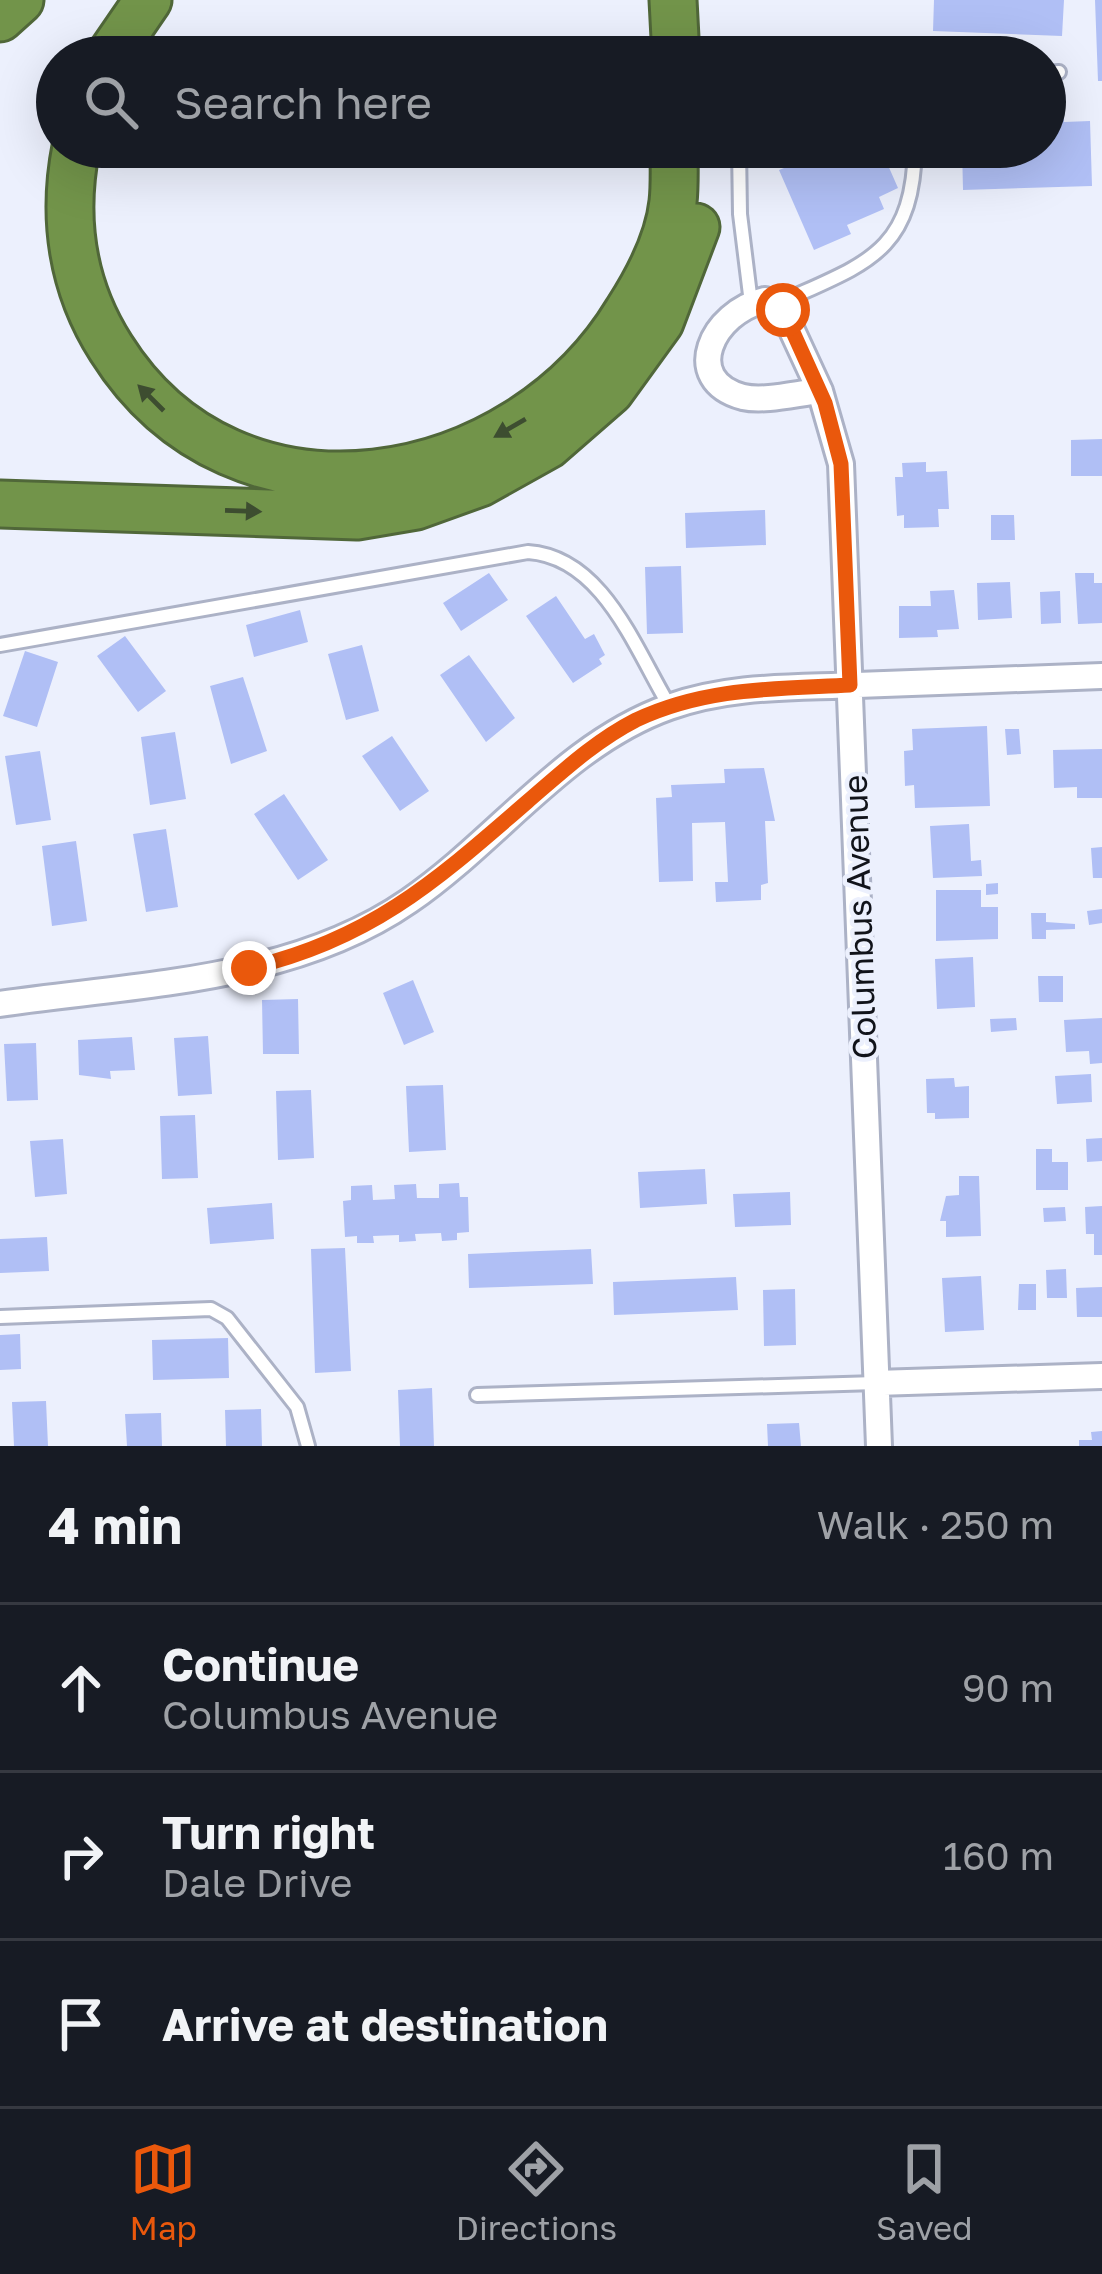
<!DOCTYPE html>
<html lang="en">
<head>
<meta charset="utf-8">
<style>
  body { margin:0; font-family:"Golos Text",sans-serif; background:#20242c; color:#f1f3f6 }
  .stop { position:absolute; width:36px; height:36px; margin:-27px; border:9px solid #ea580c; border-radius:50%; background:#fff }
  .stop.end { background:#ea580c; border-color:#fff; box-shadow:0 3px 12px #0008 }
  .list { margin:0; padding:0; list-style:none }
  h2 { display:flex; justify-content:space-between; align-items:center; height:156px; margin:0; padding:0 48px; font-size:51px }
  h2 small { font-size:39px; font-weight:400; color:#9ea1a6 }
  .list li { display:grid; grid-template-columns:78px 1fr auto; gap:36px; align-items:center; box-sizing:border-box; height:168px; padding:0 48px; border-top:3px solid #363941 }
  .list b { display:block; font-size:45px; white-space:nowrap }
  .list p { margin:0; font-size:39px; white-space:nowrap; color:#9ea1a6 }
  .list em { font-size:39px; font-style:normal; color:#9ea1a6 }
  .icon { flex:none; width:66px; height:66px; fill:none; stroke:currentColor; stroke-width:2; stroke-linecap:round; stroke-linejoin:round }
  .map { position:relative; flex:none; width:1102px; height:1446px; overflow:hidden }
  .search { position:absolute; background:#171b24; box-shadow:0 12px 48px #0002; left:36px; right:36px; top:36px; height:132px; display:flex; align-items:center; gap:30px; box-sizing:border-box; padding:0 42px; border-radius:66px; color:#9ea1a6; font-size:45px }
  .sheet { height:660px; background:#171b24 }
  nav { display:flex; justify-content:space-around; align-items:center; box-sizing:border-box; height:168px; border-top:3px solid #363941; background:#171b24; font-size:33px; color:#9ea1a6 }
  nav a { display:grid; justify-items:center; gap:6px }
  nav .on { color:#ea580c }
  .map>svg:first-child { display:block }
  .building { fill:#b0bff5 }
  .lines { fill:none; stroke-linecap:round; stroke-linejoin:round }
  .lane-casing { stroke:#acb2c6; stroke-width:18 }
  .street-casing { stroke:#acb2c6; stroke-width:30 }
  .highway-casing { stroke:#506739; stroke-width:51 }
  .lane { stroke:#fff; stroke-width:12 }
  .street { stroke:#fff; stroke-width:24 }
  .highway { stroke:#72944a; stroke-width:45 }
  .oneway { fill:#3d4d30 }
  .route { stroke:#ea580c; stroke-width:15 }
  .labels { text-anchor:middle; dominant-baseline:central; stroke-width:9; stroke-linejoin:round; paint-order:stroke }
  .street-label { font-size:33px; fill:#11131a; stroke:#ecf0fd }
</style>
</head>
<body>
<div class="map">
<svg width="1102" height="1446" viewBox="0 0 1102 1446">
  <rect width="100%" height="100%" fill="#ecf0fd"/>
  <path class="building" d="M934,0h130l-2,36 -129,-5z
    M1095,0h7v81h-4z
    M1064,117v5l26,-1 2,65 -129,4 -1,-43h83v-29z
    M792,147h88l18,41 -19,9 5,12 -37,16 4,9 -37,16 -35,-80 20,-8z
    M1102,439v37h-31v-36z
    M926,462v10l21,-1 2,38h-11l1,18 -35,1v-13l-7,1 -2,-39h8l-1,-14z
    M765,510l1,35 -80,3 -1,-35z
    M991,515h23l1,25h-24z
    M681,566l2,67 -36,1 -2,-67z
    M489,573l19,27 -47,31 -18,-28z
    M1075,573h19v10h8v40l-24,1z
    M1010,582l2,36 -34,2 -1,-37z
    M954,590l5,39 -22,1 1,7 -39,1v-32h32l-1,-15z
    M1060,591l1,32 -20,1 -1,-32z
    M556,596l29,43 9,-5 11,21 -6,4 3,5 -29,19 -47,-67z
    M300,610l8,32 -54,15 -8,-32z
    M125,636l41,55 -28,21 -41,-56z
    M362,645l17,66 -33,9 -18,-66z
    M25,651l33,11 -21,65 -34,-11z
    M469,655l46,63 -29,24 -46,-67z
    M243,677l24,74 -36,13 -21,-78z
    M987,726l3,80 -75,2 -1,-23 -9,1 -1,-35 9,-1 -1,-21z
    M1005,729h14l2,25 -14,1z
    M175,732l11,67 -36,6 -9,-68z
    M392,736l37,55 -29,20 -38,-55z
    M1102,749v49h-25v-11l-23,1 -1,-38z
    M40,751l11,69 -35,5 -11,-69z
    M764,768l11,53h-10l3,62 -7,2v15l-45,2 -1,-20h13l-3,-60 -33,1 1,58 -34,1 -3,-84 16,-1 -1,-12 54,-2 -1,-14z
    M284,794l44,66 -30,20 -44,-66z
    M969,824l2,37 10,-1 1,16 -49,2 -3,-52z
    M166,829l12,78 -32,5 -13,-78z
    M76,841l11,80 -35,5 -10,-80z
    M1102,847v31h-9l-2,-30z
    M998,883v11l-12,1v-11z
    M936,890h45v17h17v32l-62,2z
    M1102,909v14l-13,2 -2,-14z
    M1031,913h15v9l29,2v5l-29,1v9h-14z
    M973,957l2,50 -38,2 -2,-50z
    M1038,976h25v26h-24z
    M413,980l21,52 -30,13 -21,-52z
    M298,999l1,55h-36l-1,-54z
    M1016,1018l1,12 -26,2 -1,-13z
    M1102,1018v45l-12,1 -1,-13 -23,1 -2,-32z
    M208,1036l4,58 -34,2 -4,-58z
    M132,1037l3,33 -25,1 1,8 -32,-4 -1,-35z
    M36,1043l2,57 -31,1 -3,-57z
    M1091,1074l1,28 -35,2 -2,-28z
    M954,1078l1,9 14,-1v32l-34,1v-6h-8l-1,-34z
    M443,1085l3,65 -37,2 -3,-66z
    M311,1090l3,68 -36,2 -2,-69z
    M195,1115l3,63 -36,1 -2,-63z
    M1102,1138v23l-15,1 -1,-23z
    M63,1139l4,55 -32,3 -5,-56z
    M1036,1149h16v13h16v28h-32z
    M705,1169l2,35 -67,4 -2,-36z
    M959,1176h20l2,60 -35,1v-16h-6l6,-25 13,-1z
    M459,1183l1,14h8l1,35 -12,1v7l-15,1 -1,-8 -26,1 1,7 -17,1v-7l-26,1 1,7h-17v-7l-12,1 -2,-36 8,-1v-14l21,-1 1,15 22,-1 -1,-14 22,-1 1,14h22v-14z
    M790,1192l1,33 -56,2 -2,-33z
    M272,1203l2,36 -64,5 -3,-36z
    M1102,1206v49h-8v-21h-8l-1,-27z
    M1065,1207l1,14 -22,1 -1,-14z
    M47,1237l2,34 -49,2v-34z
    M345,1248l6,123 -36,2 -4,-124z
    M591,1249l2,35 -124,4 -1,-34z
    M1066,1269l1,29h-20l-1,-28z
    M981,1276l3,54 -39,2 -3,-54z
    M736,1277l2,33 -124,5 -1,-33z
    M1019,1284h17v26h-18z
    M1102,1287v30h-25l-1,-29z
    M795,1289l1,56 -32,1 -1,-56z
    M20,1334l1,35 -21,1v-35z
    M228,1338l1,40 -76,2 -1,-40z
    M432,1388l2,58h-34l-2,-56z
    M46,1401l2,45h-34l-2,-44z
    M261,1409l1,37h-36l-1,-36z
    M161,1413l1,33h-35l-2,-32z
    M799,1423l2,23h-33l-1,-22z
    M1102,1431v15h-23v-6h13l-1,-8z"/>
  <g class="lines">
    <g class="lane-casing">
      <path id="lane" d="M1045,73l14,-1
        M739,147l1,67 11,89
        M775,305c88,-41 138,-49 140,-158
        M0,645l528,-93c75,5 107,97 142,155
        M0,1317l211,-8 16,9 70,89 11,39
        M477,1395l399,-12"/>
    </g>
    <g class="street-casing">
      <path id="street" d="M820,391c-22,2 -55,11 -77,6 -63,-17 -31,-85 22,-97l18,11 37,80 21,73 38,982
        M0,1004c137,-20 292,-22 409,-103 89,-61 156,-157 260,-194 62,-22 124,-19 188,-22 82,-3 163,-6 245,-9
        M876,1383l226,-7"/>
    </g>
    <g class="highway-casing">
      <path id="highway" d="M673,0l3,57
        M0,18l20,-18
        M109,57l39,-57
        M76,147c-14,71 -4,140 35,201 125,199 406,147 517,-37 20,-31 41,-72 45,-109 2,-18 1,-37 1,-55
        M0,504l357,12 59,-10 64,-23 68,-38 62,-54 50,-69 36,-95"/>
    </g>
    <use href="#lane" class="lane"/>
    <use href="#street" class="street"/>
    <use href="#highway" class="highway"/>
  </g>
  <defs><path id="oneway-solid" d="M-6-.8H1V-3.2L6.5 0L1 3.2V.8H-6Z" transform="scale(3)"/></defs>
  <g class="oneway">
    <use href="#oneway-solid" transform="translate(151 398) rotate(-135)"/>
    <use href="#oneway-solid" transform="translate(510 428) rotate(150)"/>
    <use href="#oneway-solid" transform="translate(243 511) rotate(2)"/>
  </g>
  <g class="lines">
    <path class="route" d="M249,968c121,-28 187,-87 278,-166 35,-30 68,-61 109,-82 70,-33 140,-31 214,-35l-9,-221 -16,-61 -42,-93"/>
  </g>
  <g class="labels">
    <g class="street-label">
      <text transform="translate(859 917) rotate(-92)">Columbus Avenue</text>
    </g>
  </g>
</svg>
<div class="stop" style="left:783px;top:310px"></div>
<div class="stop end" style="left:249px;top:968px"></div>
<div class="search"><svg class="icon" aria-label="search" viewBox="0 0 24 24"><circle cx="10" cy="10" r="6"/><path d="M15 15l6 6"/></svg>Search here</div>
</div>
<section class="sheet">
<h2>4 min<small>Walk · 250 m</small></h2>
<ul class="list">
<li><svg class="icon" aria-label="ahead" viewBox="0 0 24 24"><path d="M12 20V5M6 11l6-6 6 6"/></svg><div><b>Continue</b><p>Columbus Avenue</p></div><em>90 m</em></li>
<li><svg class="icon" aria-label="right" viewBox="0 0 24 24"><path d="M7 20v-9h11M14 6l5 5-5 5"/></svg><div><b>Turn right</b><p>Dale Drive</p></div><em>160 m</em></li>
<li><svg class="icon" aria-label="arrive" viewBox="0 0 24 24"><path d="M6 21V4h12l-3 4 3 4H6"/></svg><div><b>Arrive at destination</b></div></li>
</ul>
</section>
<nav>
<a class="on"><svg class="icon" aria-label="map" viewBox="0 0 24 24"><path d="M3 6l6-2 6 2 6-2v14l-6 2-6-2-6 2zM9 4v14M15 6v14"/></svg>Map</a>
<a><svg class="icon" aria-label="directions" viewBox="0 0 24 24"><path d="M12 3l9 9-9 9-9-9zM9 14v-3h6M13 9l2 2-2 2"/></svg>Directions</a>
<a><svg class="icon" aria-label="saved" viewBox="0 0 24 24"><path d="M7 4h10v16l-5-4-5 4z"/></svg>Saved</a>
</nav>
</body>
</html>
